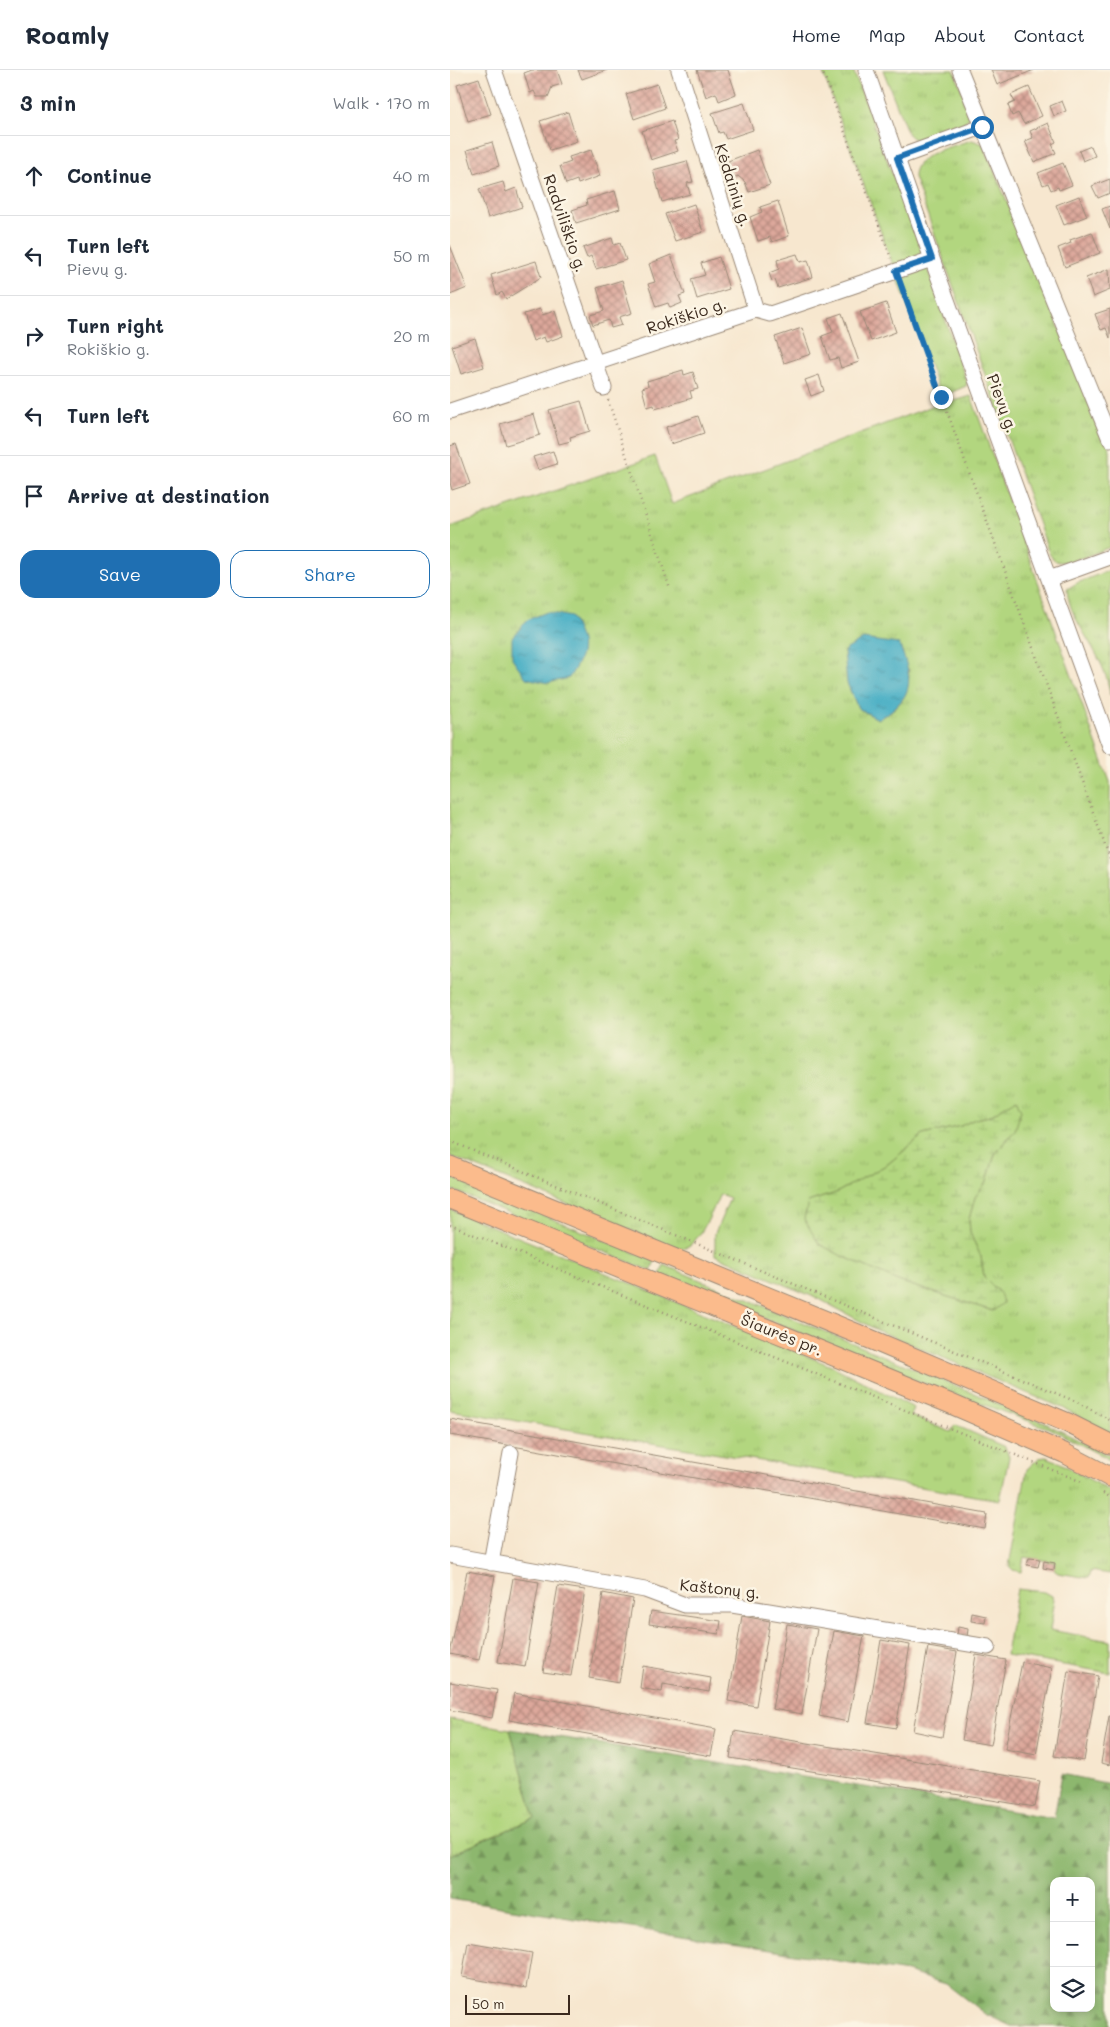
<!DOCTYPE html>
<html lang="en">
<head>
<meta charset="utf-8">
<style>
  body { margin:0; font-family:Mali,sans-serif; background:#f2f2f3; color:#1f2937 }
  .controls { position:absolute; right:15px; bottom:15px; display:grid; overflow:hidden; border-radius:10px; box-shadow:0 2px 8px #0003 }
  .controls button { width:45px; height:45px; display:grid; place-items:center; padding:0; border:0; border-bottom:1px solid #e0e1e3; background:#fff; color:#1f2937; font:25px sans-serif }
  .scale { position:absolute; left:15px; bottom:12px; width:105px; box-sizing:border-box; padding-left:5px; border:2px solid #3b2a1e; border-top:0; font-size:14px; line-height:18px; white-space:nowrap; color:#3b2a1e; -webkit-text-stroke:4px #fcf5e5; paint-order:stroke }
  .stop { position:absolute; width:15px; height:15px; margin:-11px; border:4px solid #1f6fb2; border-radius:50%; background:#fff }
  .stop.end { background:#1f6fb2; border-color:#fff; box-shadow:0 1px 5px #0008 }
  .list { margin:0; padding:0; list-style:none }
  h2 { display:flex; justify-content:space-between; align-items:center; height:65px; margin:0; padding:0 20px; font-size:21px }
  h2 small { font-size:16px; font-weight:400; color:#747a83 }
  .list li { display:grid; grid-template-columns:32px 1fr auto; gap:15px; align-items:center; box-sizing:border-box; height:80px; padding:0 20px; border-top:1px solid #e0e1e3 }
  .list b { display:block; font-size:19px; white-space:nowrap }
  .list p { margin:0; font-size:16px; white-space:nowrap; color:#747a83 }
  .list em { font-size:16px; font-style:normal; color:#747a83 }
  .actions { display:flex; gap:10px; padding:15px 20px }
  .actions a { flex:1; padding:11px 0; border:1px solid #1f6fb2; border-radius:15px; text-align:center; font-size:18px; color:#1f6fb2 }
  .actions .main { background:#1f6fb2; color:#fff }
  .icon { flex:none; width:28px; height:28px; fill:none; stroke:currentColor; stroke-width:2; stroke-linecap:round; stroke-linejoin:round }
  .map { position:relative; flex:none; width:660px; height:1957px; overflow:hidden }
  header { display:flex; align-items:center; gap:30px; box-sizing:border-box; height:70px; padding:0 25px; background:#fff; border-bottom:1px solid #e0e1e3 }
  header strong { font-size:24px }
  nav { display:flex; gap:28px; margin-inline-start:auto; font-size:18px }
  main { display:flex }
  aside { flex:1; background:#fff }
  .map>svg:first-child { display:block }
  .grass { fill:url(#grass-tufts); stroke:#76804e; fill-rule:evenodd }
  .forest { fill:url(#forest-firs); stroke:#647046; fill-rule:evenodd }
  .wetland { fill:url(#wetland-marsh); stroke:#76804e }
  .water { fill:url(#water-ripples); stroke:#406c71 }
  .building { fill:url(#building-cross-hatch) }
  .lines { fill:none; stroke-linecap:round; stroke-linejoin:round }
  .minor-casing { stroke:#998876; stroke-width:17 }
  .major-casing { stroke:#998876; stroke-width:21 }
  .path { stroke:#998876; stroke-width:2.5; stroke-dasharray:1 4; stroke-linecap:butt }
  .minor { stroke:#fff; stroke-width:15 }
  .major { stroke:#fbbb8c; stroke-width:19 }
  .route { stroke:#1f6fb2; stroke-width:6 }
  .labels { text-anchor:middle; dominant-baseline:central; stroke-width:5; stroke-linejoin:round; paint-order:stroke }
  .street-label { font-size:16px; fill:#3b2a1e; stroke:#fcf5e5 }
</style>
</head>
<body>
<header>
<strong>Roamly</strong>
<nav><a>Home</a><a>Map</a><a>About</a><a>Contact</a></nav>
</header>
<main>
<aside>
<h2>3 min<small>Walk · 170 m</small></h2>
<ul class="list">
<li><svg class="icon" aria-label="ahead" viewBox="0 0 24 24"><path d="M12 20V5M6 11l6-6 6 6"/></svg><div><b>Continue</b></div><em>40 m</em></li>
<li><svg class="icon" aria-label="left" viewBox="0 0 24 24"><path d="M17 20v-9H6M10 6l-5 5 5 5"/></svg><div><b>Turn left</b><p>Pievų g.</p></div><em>50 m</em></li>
<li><svg class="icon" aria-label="right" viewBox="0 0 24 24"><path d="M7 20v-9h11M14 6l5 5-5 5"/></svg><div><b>Turn right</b><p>Rokiškio g.</p></div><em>20 m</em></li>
<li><svg class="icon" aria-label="left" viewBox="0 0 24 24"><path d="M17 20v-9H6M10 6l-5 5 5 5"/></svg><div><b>Turn left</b></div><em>60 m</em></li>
<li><svg class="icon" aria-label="arrive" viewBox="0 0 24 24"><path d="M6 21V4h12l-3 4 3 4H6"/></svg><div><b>Arrive at destination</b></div></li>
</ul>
<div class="actions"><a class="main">Save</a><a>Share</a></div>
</aside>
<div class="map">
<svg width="660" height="1957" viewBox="0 0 660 1957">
  <defs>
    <pattern id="grass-tufts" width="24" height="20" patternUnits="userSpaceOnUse" patternTransform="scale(1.25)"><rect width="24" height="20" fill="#b2d67f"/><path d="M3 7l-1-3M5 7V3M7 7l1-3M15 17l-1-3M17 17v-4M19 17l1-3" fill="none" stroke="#9ab86d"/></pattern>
    <pattern id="forest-firs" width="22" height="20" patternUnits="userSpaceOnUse" patternTransform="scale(1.25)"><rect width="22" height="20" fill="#8db76e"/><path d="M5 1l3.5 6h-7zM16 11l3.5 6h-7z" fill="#74955a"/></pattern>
    <pattern id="wetland-marsh" width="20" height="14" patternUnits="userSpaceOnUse" patternTransform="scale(1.25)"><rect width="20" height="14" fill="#b2d67f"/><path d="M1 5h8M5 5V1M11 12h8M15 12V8" fill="none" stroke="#9ab86d"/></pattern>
    <pattern id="water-ripples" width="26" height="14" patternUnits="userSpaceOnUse" patternTransform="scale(1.25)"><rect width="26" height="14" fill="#44adc4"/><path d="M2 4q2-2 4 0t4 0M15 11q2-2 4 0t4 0" fill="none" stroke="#3a8d9f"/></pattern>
    <pattern id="building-cross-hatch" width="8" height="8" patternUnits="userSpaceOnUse" patternTransform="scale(1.25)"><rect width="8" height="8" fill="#dda89b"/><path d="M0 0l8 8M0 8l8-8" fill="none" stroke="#b4897e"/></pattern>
  </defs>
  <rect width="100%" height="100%" fill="#fcf5e5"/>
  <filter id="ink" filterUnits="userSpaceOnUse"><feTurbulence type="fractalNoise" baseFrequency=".02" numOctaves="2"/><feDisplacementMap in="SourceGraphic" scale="10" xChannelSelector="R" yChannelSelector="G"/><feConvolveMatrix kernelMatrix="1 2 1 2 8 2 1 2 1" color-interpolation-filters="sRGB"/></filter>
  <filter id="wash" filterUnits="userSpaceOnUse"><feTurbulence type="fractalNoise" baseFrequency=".0096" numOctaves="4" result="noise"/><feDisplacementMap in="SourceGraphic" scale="20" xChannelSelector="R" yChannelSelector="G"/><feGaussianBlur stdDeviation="1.12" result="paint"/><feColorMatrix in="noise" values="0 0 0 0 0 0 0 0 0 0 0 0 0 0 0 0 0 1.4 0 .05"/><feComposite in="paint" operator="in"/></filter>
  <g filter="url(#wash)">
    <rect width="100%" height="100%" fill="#f7e7cf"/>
    <path class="grass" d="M372,0h31l67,177 47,136 -1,3 -25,11z
      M433,0h71l17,45c-6,11 -36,24 -49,25 -6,1 -11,-2 -14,-6z
      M522,70l11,4 127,306v97c-11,4 -44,19 -54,14 -6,-4 -8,-10 -10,-17l-132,-367c-1,-24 40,-31 58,-37z
      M521,326l139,386v652l-45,-25 -188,-79 -56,-30 -106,-45v-22l15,-35 -10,-4c-6,13 -21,52 -37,54 -7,0 -16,-3 -23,-6l-210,-86v-629l205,-71 17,48 271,-102h8zM459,599c-2,28 -6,36 -31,50l-20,-11 -11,-25zM567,1029l-2,31 -20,24 -8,27 -12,16 -6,22 1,14 11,24 3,20 16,16 -7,18 -95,-30 -58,-26 -32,-53 28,-9 52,-29 35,-29 38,-9 14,-7 15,-3z
      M660,500v125c-4,-42 -41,-71 -43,-106l10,-6z
      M0,1107l205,84 -4,10 -201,-82z
      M0,1139l386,159 78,40 -3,8 40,16 4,-7 50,22 4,10 -9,43 -550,-90z
      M214,1195l379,157 59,30 8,4v4l-59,-31 -144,-52 -247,-102z
      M596,1387l11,4 53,30v83l-19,-3 -2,7 -31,-5 -4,-3 1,-8 -31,-5 -3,15 -8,-2 -4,-4 18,-97 12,-11z
      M567,1519l28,3 7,4 2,9 -4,25 60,11v32l-104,-18z
      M0,1649l60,10 25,89 -85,37z"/>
    <path class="forest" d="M60,1659l544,89 8,-44 48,10v243l-99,-1 -26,-12 -39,-30 -39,-12 -457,-73v-44l85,-37zM604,1811h37v127h-37z"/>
    <path class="wetland" d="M566,1029l5,12 -6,19 -20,24 -8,27 -12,16 -6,22 1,14 11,24 3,20 16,16 3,10 -10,8 -95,-30 -58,-26 -21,-11 -15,-25 4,-17 28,-9 52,-29 35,-29 38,-9 14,-7 15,-3z"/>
    <path class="water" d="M97,542l24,5c14,28 15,34 -2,61l-21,5 -22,-5 -14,-20v-20l15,-18z
      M413,569l36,5c15,36 16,54 -21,75l-20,-11 -11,-25 -3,-32z"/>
    <g id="blocks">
      <path class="building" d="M82,0h25l5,14 -10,3 -4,10h-11l-3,-6 -4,2 -6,-20z
        M128,0h29l-25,9z
        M247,0h31l8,24 -17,7 -3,-8 -10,4z
        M541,0h43l-37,15z
        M29,8l12,36 -23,7 -11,-36z
        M207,14l8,24 -31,11 -8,-25z
        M579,17l13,29 -18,8 -6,-11 -6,3 -4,-11 7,-3 -4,-7z
        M612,31l4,10 -12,5 -4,-10z
        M294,33l9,27 -27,9 -3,-7 -4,1 -7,-20z
        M118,42l9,29 -27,9 -10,-29z
        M222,51l6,19 -4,1 4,10 -27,9 -9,-29z
        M598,53l8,19 -4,2 4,9 -22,9 -9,-21 8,-3 -3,-7z
        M42,72l7,24 -25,8 -7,-24z
        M641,76l4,10 -12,5 -4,-10z
        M141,80l9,26 -22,8 -1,-4 -11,4 -6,-18 11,-4 -2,-5z
        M307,80l13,35 -21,7 -4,-10 -7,-6 -4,2 -6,-17z
        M237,91l6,21 -6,1 3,11 -28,8 -9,-32z
        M613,93l9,22 -13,5 -1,-3 -7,3 -3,-7 -5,2 -5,-12z
        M660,109v14l-12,5 -6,-12z
        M53,112l3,10 10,-4 6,19 -34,11 -9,-29z
        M165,121l5,18 -44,14 -4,-13 15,-5 -1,-5z
        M629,126l8,20 -23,9 -8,-20z
        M328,131l11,35 -17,6 -2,-5 -12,4 -8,-24 12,-5 -2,-5z
        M244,134l9,28 -28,9 -10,-27z
        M660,136v23l-8,-20z
        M642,162l8,21 -35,14 -7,-19 13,-5 -1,-3z
        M162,168l2,7 6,-2 6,17 -30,9 -5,-13 -4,2 -4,-10z
        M0,175l17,43 -17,7z
        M347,184l3,8 8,-2 5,17 -35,11 -3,-8 -3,1 -3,-8 10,-4 -2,-9z
        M221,185l14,39 -6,2 3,7 -12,5 -2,-5 -12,4 -8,-23 7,-2 -6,-18z
        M269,187l10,32 -32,10 -6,-20 14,-4 -4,-12z
        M86,191l5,16 -35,22 -4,-7 -5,3 -6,-20z
        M659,199l1,21 -17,7 -7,-19z
        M172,210l10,33 -13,4 3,8 -11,3 -2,-8 -16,5 -3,-10 14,-4 -7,-23z
        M436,233l10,29 -25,9 -11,-29z
        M90,239l2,6 13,-4 8,25 -17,6 -2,-5 -11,4 -9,-27z
        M660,239v29l-4,-10 -5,2 -6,-16z
        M392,243l17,49 -18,6 -3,-10 -8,2 -8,-24 11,-4 -5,-14z
        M352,258l9,26 -27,9 -9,-26z
        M25,268l9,29 -23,7 -9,-28z
        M233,300l1,5 9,-3 5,17 -8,2 2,7 -37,11 -1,-4 -7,2 -5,-19 6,-2 -1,-5z
        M369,305l5,16 -13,5 -6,-16z
        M131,331l9,30 -20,6 1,4 -12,3 -10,-34z
        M84,344l6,21 -34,10 -6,-21z
        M248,346l6,17 -33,11 -5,-17z
        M6,374l14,40 -18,6 -2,-7v-37z
        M103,381l4,13 -19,6 -5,-13z
        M0,1349l537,95 -2,15 -535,-94z
        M579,1488l11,1 -2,8 -11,-2z
        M594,1491l11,2 -1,7 -11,-2z
        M17,1501l28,5 -16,84 -29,-6z
        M63,1508l26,4 -14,85 -27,-5z
        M108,1516l27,4 -14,86 -28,-4z
        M153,1523l30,6 -14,84 -30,-5z
        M201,1541l70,10 -2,13 -70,-10z
        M522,1543l14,3 -1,7 -14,-2z
        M292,1546l28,5 -14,85 -28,-5z
        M337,1554l30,5 -15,85 -30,-5z
        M508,1557l10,2 -1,8 -10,-2z
        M384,1561l30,5 -16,86 -29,-6z
        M431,1570l29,5 -14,83 -29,-5z
        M478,1577l29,5 -15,85 -29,-6z
        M526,1585l30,5 -15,85 -29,-5z
        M572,1592l30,6 -16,87 -31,-6z
        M193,1596l68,12 -2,14 -46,-8 -1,8 -22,-4z
        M618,1601l30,5 -14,85 -30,-5z
        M0,1612l47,8 -5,28 -42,-8z
        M64,1623l202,36 -5,27 -202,-36z
        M659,1646h1v49l-9,-2z
        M284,1661l306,50 -5,26 -305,-49z
        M18,1872l64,11 -6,35 -64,-11z"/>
    </g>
  </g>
  <g filter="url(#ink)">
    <use href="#blocks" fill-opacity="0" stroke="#998876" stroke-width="1"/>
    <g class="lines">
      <g class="minor-casing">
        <path id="minor" d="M44,0l110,318
          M229,0l77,240
          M416,0l66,189 178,487
          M510,0l150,369
          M447,88l85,-31
          M0,341l306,-101 14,4 162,-55
          M599,509l61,-22
          M0,1485l195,35 40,15h47l256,42
          M41,1493l20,-110"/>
      </g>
      <g class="major-casing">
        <path id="major" d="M0,1096l420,173 198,84 42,21
          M0,1129l501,205 113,49 46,24"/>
      </g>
      <path class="path" d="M372,0l69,188
        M451,215l209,574
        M158,330l62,189
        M0,1071l627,261 33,18
        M0,1155l632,257
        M653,1423l7,4"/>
      <use href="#minor" class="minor"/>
      <use href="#major" class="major"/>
    </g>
  </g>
  <g class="lines" filter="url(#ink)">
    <path class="route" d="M491,327l-45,-126 36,-12 -35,-101 85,-31"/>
  </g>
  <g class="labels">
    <g class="street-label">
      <text transform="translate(284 115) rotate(72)">Kėdainių g.</text>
      <text transform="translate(116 153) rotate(71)">Radviliškio g.</text>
      <text transform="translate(236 245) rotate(-18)">Rokiškio g.</text>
      <text transform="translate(553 333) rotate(70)">Pievų g.</text>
      <text transform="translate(332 1264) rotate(22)">Šiaurės pr.</text>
      <text transform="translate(270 1518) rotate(6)">Kaštonų g.</text>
    </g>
  </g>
</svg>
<div class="controls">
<button>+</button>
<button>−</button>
<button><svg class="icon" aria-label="layers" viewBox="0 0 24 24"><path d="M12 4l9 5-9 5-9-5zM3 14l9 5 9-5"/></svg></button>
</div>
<div class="scale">50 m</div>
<div class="stop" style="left:532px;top:57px"></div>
<div class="stop end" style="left:491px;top:327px"></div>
</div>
</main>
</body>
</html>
